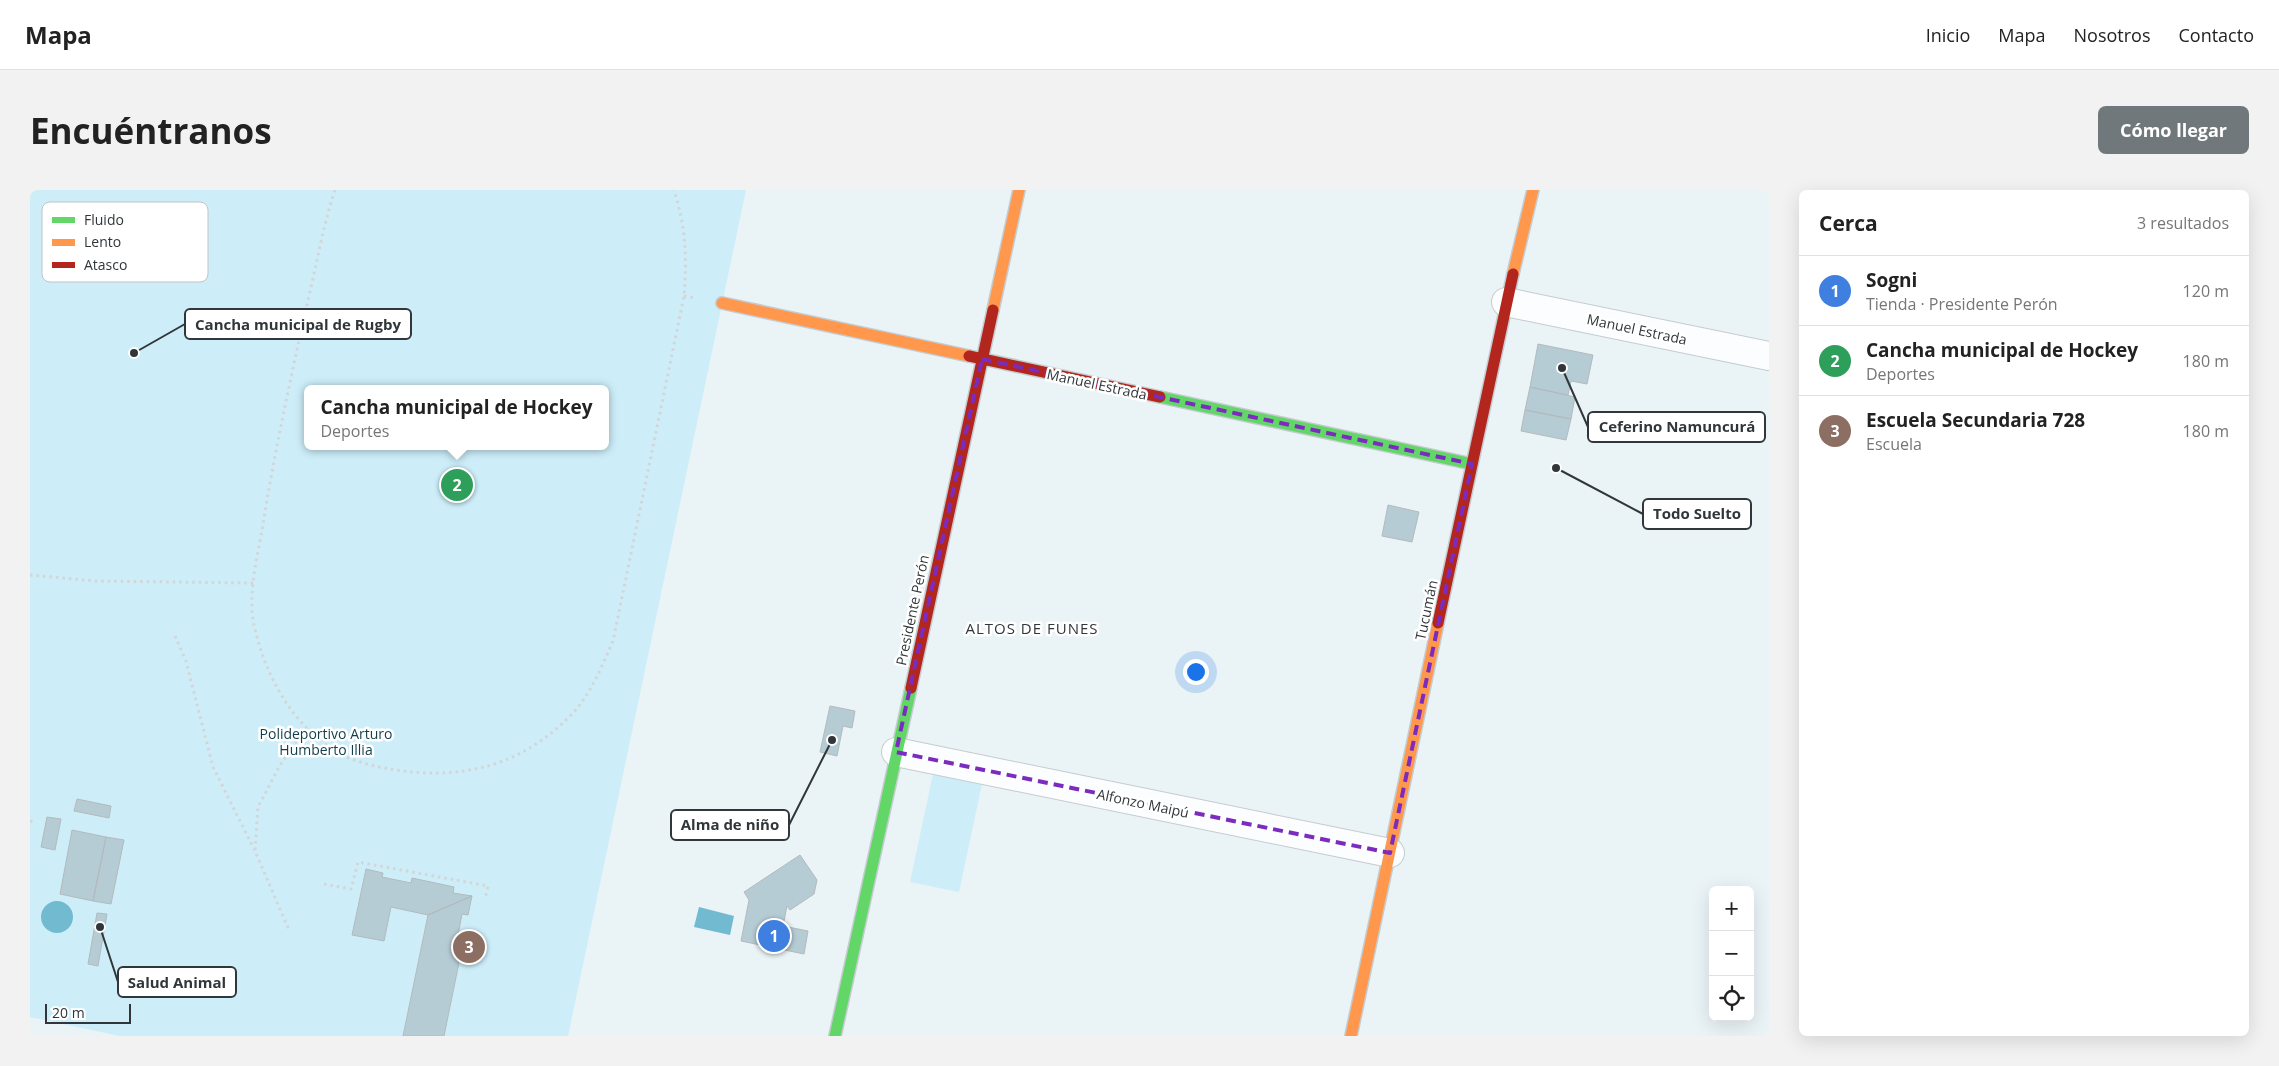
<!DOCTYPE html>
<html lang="es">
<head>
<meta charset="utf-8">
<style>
  body { margin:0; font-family:"Open Sans",sans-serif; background:#f2f2f2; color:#222 }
  .controls { position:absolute; right:15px; bottom:15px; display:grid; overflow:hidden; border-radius:8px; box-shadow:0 5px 20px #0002 }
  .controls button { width:45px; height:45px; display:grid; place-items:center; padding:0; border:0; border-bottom:1px solid #e0e0e0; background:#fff; color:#222; font:25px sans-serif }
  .scale { position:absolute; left:15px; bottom:12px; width:86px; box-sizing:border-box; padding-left:5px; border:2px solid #303639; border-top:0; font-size:14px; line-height:18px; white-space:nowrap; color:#303639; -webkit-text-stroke:4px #fff; paint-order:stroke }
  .you { position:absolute; left:1165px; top:481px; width:18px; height:18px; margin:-12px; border:4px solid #fff; border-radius:50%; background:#1a73e8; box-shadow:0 0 0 8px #1a73e833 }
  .badge { display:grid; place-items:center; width:32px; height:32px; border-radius:50%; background:#71787b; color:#fff; font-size:16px; font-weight:700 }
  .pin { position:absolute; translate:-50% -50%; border:2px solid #fff; box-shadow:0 1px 5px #0006 }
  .popup { position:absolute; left:274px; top:195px; width:305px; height:65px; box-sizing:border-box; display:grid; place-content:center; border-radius:8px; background:#fff; filter:drop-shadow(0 1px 4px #0005); font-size:16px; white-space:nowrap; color:#767676 }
  .popup b { font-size:19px; color:#222 }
  .popup::after { content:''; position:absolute; left:50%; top:100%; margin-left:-10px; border:10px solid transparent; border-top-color:#fff }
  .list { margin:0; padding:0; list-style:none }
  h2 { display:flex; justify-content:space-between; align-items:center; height:65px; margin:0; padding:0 20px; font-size:21px }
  h2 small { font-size:16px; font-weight:400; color:#767676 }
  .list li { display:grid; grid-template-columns:32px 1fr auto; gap:15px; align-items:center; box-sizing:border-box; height:70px; padding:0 20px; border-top:1px solid #e0e0e0 }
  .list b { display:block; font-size:19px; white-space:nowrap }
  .list p { margin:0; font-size:16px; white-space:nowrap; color:#767676 }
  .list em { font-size:16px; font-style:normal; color:#767676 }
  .icon { flex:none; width:28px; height:28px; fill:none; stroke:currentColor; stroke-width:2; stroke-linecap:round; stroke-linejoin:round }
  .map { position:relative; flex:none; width:1739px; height:846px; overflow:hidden; border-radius:8px }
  header { display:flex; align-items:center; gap:30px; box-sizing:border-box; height:70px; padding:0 25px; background:#fff; border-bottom:1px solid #e0e0e0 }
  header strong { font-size:24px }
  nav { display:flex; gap:28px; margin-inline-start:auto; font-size:18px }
  .intro { display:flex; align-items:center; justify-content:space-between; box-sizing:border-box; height:120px; padding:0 30px }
  h1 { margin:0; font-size:35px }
  .button { padding:12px 22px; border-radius:8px; background:#71787b; color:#fff; font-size:18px; font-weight:700 }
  main { display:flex; gap:30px; padding:0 30px }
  aside { flex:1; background:#fff; border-radius:8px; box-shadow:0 5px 20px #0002 }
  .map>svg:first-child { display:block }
  .green { fill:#cdeef9; fill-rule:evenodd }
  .water { fill:#72bad0 }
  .building { fill:#b6ccd4; stroke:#b3babd }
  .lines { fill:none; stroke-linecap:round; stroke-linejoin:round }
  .street-casing { stroke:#c5ccd0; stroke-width:30 }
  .fast-casing { stroke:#c5ccd0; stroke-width:14 }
  .slow-casing { stroke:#c5ccd0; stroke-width:14 }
  .jam-casing { stroke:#c5ccd0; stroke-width:14 }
  .path { stroke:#d3d5d7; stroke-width:3; stroke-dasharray:2.5 4; stroke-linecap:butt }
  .street { stroke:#fcfdfe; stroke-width:28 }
  .fast { stroke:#63d668; stroke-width:11 }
  .slow { stroke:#ff974d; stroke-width:11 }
  .jam { stroke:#b3261e; stroke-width:11 }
  .marked { fill:none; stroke:#7b2cbf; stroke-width:4; stroke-dasharray:10 6; stroke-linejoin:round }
  .labels { text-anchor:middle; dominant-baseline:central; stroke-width:5; stroke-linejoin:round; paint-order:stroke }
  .street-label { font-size:14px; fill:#303639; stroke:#fff }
  .park-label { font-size:14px; fill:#133e4b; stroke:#fff }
  .neighbourhood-label { font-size:15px; letter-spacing:1px; fill:#303639; stroke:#fff }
  .key { fill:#fff; stroke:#c1c3c4; stroke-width:1 }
  .key-label { font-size:14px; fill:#303639 }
  .leader { fill:none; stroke:#303639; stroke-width:2 }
  .callout-dot { fill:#303639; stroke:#fff; stroke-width:2 }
  .callout { fill:#fff; stroke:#303639; stroke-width:2 }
  .callout-label { font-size:15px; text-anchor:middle; font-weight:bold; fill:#303639 }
</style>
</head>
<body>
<header>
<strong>Mapa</strong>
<nav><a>Inicio</a><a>Mapa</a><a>Nosotros</a><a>Contacto</a></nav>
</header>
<div class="intro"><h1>Encuéntranos</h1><a class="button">Cómo llegar</a></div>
<main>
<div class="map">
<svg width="1739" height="846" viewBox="0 0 1739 846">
  <rect width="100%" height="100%" fill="#eaf3f6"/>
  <path class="green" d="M0,0h716l-178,846h-448l-90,-19zM278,199h298v57h-298z
    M903,584l49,10 -23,108 -49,-10z"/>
  <path class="water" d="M11 727a16 16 0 1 1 32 0a16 16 0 1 1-32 0Z
    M669,717l35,9 -4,19 -36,-8z"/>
  <path class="building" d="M1508,154l55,11 -6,29 -16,-3 -3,14 -38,-8z
    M1500,197l45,10 -4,22 -46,-9z
    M1495,220l46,9 -5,21 -45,-9z
    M1358,315l31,7 -7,30 -30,-6z
    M800,516l25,5 -3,17 -9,-2 -6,30 -17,-4z
    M47,609l34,7 -2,12 -35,-7z
    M17,627l14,2 -6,31 -14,-3z
    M42,640l34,7 -13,64 -33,-7z
    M76,647l18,3 -13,64 -18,-3z
    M770,665l17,25 -3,14 -24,16 -3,-4 -4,20 25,5 -4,23 -63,-13 8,-41 -5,-8z
    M336,679l17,4 -1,4 29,6 1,-5 42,9 -1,6 19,3 -44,19 -37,-8 -7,34 -32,-6z
    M442,706l-4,19 -6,-1 -6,32 6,2 -18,88h-41l25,-121z
    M67,723l10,1 -9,52 -10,-2z"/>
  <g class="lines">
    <g class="street-casing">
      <path id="street" d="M1476,112l263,54
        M866,562l494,101"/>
    </g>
    <g class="fast-casing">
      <path id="fast" d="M1130,207l312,67
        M805,846l76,-348"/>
    </g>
    <g class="slow-casing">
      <path id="slow" d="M1483,84l20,-84
        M692,113l247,53
        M963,120l26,-120
        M1321,846l87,-413"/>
    </g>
    <g class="jam-casing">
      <path id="jam" d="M939,166l191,41
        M1408,433l75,-349
        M881,498l82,-378"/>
    </g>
    <path class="path" d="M305,0c-12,36 -18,73 -27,110 -16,72 -32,145 -44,218 -5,34 -17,73 -10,107 11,50 36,96 79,125 16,10 39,16 57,19 68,12 129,-2 178,-51 22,-21 33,-50 45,-77l71,-345c3,-41 2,-67 -10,-106
      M654,106l11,2
      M0,385l66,6 157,2
      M145,446l11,25 27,106 42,84 34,79
      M0,631l6,1
      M225,660l3,-43 21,-40 26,-39
      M294,694l27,5 7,-27 130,24 -3,13"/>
    <use href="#street" class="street"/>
    <use href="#fast" class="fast"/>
    <use href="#slow" class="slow"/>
    <use href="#jam" class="jam"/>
  </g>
  <path class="marked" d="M952,169l490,105 -82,389 -494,-101z"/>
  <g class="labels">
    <g class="street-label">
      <text transform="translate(1607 139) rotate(12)">Manuel Estrada</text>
      <text transform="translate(1067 194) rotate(12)">Manuel Estrada</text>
      <text transform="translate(882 420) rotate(-78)">Presidente Perón</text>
      <text transform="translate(1396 420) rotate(-78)">Tucumán</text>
      <text transform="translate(1113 613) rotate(12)">Alfonzo Maipú</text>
    </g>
    <g class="park-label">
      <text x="296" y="543">Polideportivo Arturo<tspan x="296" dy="16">Humberto Illia</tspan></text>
    </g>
    <g class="neighbourhood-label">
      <text x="1002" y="438">ALTOS DE FUNES</text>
    </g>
  </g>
  <rect x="12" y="12" width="166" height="80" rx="8" class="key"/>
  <rect x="22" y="27" width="23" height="6" fill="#63d668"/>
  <rect x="22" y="49" width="23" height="7" fill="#ff974d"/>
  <rect x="22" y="72" width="23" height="6" fill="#b3261e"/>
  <g class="key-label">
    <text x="54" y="35">Fluido</text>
    <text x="54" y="57">Lento</text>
    <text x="54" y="80">Atasco</text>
  </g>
  <path class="leader" d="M104 163L155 134M1532 178L1558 237M1526 278L1613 324M802 550L759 635M70 737L88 792"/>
  <g class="callout-dot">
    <circle cx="104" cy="163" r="5"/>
    <circle cx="1532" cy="178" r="5"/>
    <circle cx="1526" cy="278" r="5"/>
    <circle cx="802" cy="550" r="5"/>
    <circle cx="70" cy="737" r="5"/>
  </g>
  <g class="callout">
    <rect x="155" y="119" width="226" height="30" rx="5"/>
    <rect x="1558" y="222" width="177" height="30" rx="5"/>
    <rect x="1613" y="309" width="108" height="30" rx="5"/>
    <rect x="641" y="620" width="118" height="30" rx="5"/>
    <rect x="88" y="777" width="118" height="30" rx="5"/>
  </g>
  <g class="callout-label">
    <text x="268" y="140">Cancha municipal de Rugby</text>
    <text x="1647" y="242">Ceferino Namuncurá</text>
    <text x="1667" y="329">Todo Suelto</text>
    <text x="700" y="640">Alma de niño</text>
    <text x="147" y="798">Salud Animal</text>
  </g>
</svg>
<div class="controls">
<button>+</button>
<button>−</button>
<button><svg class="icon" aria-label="locate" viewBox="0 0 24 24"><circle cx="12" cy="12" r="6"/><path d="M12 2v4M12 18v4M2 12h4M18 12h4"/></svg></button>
</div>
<div class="scale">20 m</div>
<div class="you"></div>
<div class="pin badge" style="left:744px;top:746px;background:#3f7fe0">1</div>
<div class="pin badge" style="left:427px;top:295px;background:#2e9e5b">2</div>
<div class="popup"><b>Cancha municipal de Hockey</b>Deportes</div>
<div class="pin badge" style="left:439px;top:757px;background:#8d6e63">3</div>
</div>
<aside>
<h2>Cerca<small>3 resultados</small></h2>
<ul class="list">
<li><span class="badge" style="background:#3f7fe0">1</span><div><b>Sogni</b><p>Tienda · Presidente Perón</p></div><em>120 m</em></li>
<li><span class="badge" style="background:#2e9e5b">2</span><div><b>Cancha municipal de Hockey</b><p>Deportes</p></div><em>180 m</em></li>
<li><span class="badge" style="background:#8d6e63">3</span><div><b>Escuela Secundaria 728</b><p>Escuela</p></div><em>180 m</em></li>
</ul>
</aside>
</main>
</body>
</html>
